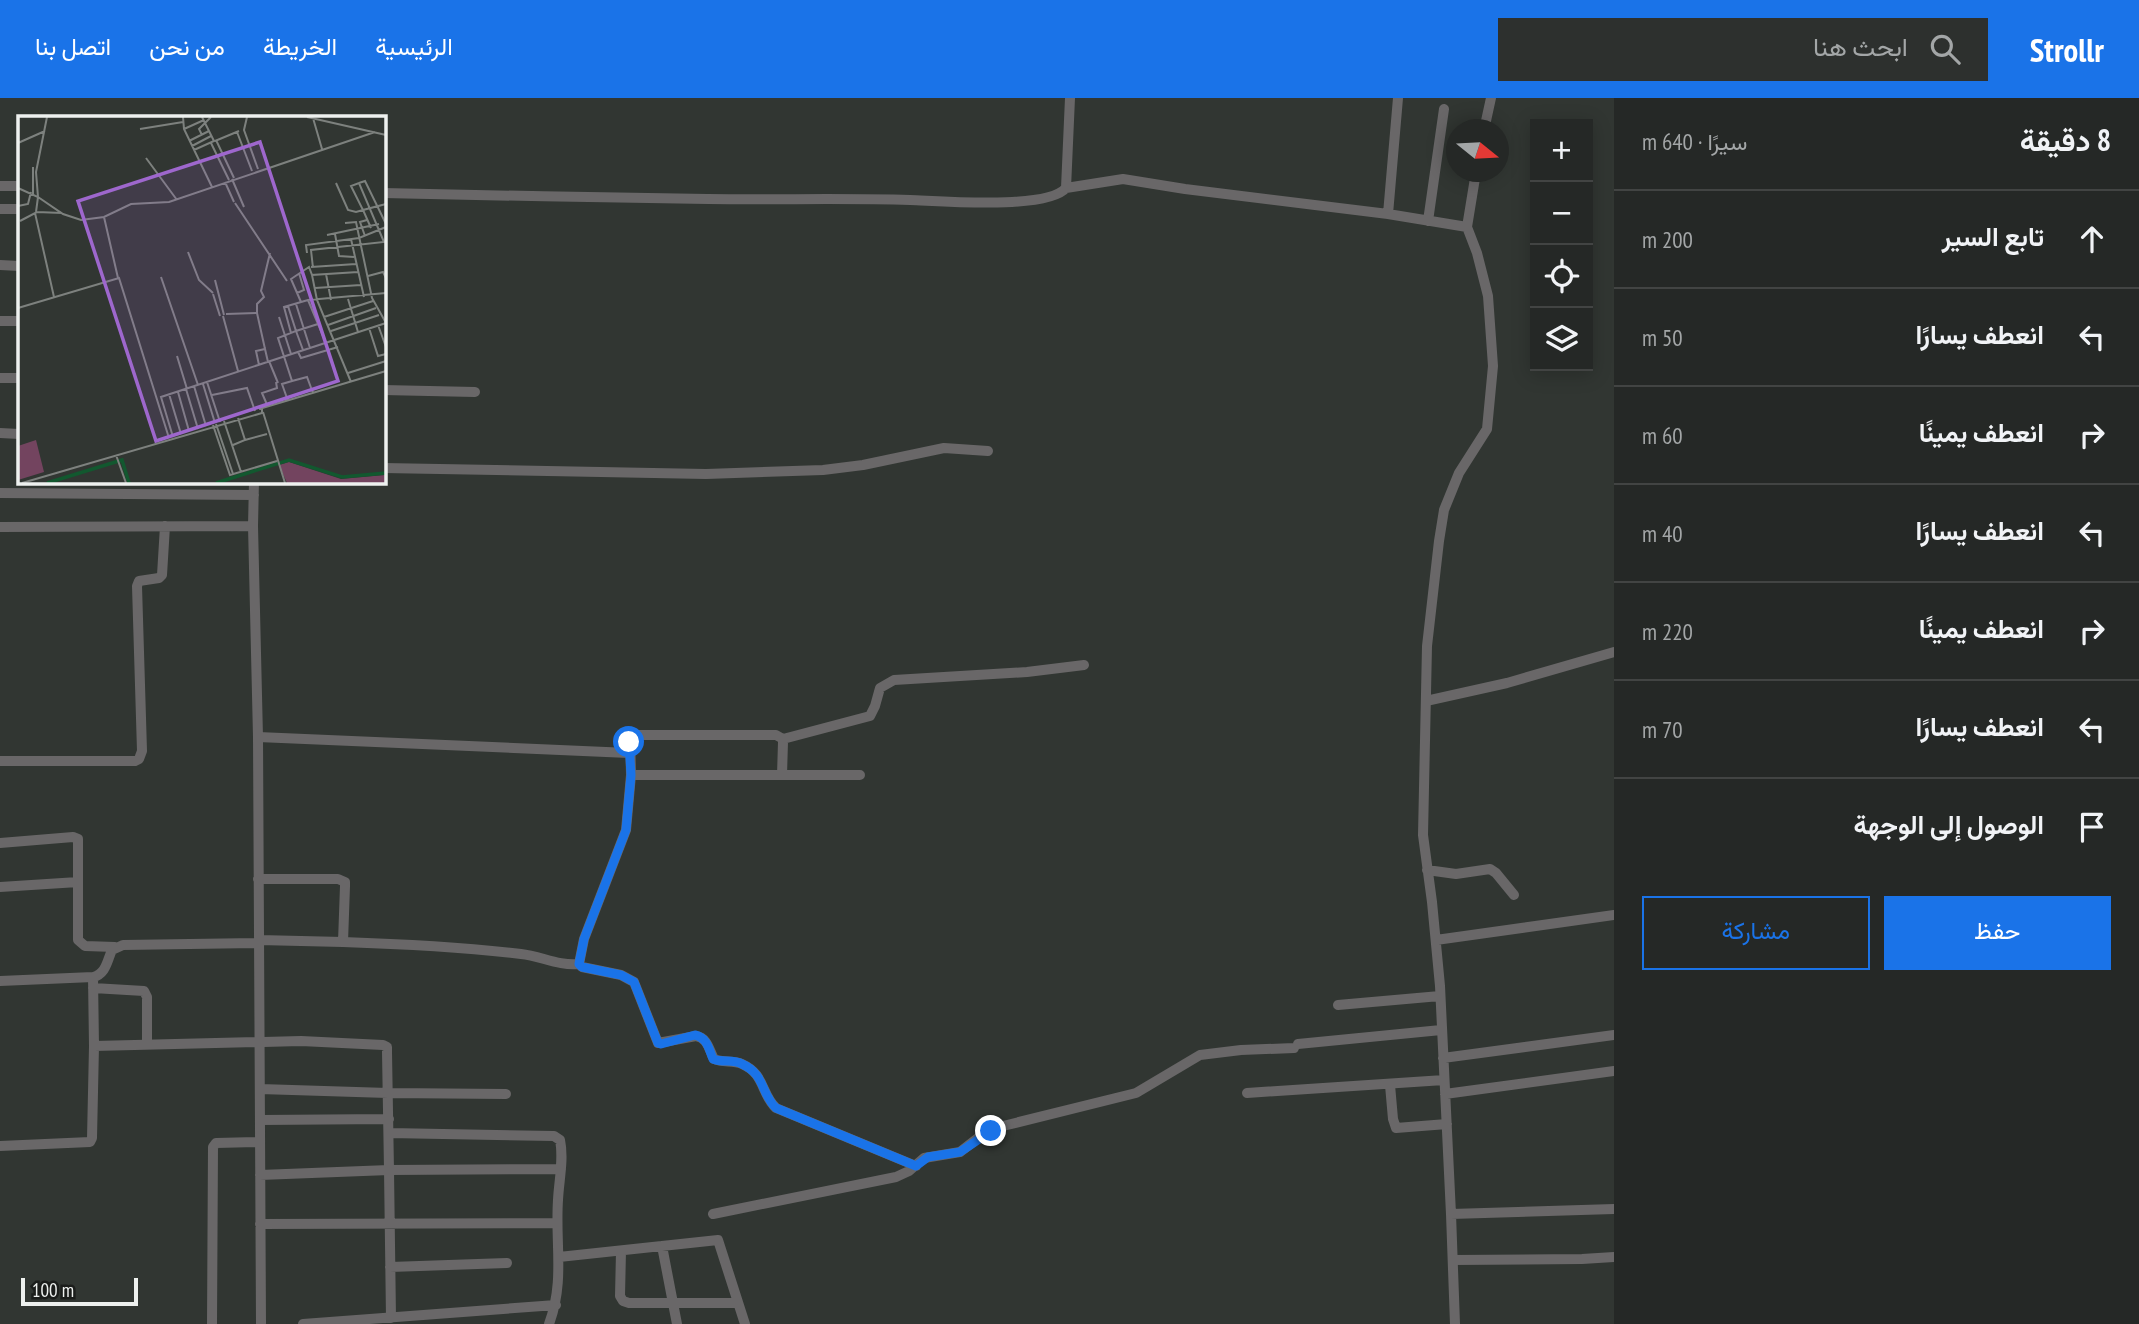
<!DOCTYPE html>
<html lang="ar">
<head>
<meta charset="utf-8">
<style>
  body { margin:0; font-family:"PT Sans Narrow",Vazirmatn,sans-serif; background:#2d302e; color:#f1f3f6; direction:rtl }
  .controls { position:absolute; right:21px; top:21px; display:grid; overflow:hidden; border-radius:0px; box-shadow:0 4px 18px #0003 }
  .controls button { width:63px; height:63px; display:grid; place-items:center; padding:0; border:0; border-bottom:2px solid #424443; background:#252826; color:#f1f3f6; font:35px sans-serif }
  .compass { position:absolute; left:1446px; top:21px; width:63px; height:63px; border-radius:50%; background:#252826; box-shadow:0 4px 18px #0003; rotate:108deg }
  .scale { position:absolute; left:21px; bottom:18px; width:117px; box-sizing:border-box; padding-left:7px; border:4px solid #eef1ef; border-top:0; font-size:19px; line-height:24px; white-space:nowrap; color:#eef1ef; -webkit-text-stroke:5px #1b1d1b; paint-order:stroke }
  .stop { position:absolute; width:21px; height:21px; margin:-16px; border:5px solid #1a73e8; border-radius:50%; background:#fff }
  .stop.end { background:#1a73e8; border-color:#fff; box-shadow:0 2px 7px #0008 }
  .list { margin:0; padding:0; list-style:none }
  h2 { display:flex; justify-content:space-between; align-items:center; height:91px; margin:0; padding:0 28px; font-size:30px }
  h2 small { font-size:23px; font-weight:400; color:#a3a6a7 }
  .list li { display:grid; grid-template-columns:46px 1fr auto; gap:21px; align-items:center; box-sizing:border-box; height:98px; padding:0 28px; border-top:2px solid #424443 }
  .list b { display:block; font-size:26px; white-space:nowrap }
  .list em { font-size:23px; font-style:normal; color:#a3a6a7 }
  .actions { display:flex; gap:14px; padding:21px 28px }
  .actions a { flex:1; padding:16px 0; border:2px solid #1a73e8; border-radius:0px; text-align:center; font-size:24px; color:#1a73e8 }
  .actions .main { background:#1a73e8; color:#fff }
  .icon { flex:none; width:38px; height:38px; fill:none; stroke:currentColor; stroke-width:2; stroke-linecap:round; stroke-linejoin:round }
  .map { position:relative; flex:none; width:1614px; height:1226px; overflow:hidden; direction:ltr }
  header { display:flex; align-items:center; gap:42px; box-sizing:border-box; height:98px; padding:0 35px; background:#1a73e8; color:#fff }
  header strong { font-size:33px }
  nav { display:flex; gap:38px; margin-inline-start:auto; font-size:24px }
  .search { width:490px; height:63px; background:#2d302e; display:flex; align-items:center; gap:18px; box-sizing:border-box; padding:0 24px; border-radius:0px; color:#a3a6a7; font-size:26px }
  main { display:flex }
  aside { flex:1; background:#252826 }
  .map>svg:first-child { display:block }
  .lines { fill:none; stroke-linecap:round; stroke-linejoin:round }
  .minor { stroke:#696768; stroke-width:10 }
  .route { stroke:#1a73e8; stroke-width:9 }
  .inset-river { fill:none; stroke:#12582f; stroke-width:3.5 }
  .inset-road { fill:none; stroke:#7d817e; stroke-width:2 }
  .view { fill:#9e67cd; fill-opacity:0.15; stroke:#9e67cd; stroke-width:3.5 }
  .inset-edge { fill:none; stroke:#eef1ef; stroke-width:3.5 }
</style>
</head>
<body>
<header>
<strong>Strollr</strong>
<div class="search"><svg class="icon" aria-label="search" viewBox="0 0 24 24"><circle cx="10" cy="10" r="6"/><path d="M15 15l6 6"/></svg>ابحث هنا</div>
<nav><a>الرئيسية</a><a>الخريطة</a><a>من نحن</a><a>اتصل بنا</a></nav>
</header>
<main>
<aside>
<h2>8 دقيقة<small>سيرًا · 640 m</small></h2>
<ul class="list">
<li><svg class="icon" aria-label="ahead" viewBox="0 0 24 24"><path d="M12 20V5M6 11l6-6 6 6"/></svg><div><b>تابع السير</b></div><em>200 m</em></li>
<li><svg class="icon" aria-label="left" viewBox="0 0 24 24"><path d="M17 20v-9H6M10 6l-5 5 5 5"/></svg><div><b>انعطف يسارًا</b></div><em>50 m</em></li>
<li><svg class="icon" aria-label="right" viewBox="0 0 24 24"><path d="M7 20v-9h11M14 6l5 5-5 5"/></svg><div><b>انعطف يمينًا</b></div><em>60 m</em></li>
<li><svg class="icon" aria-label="left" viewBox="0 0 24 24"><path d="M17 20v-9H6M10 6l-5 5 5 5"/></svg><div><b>انعطف يسارًا</b></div><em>40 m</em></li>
<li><svg class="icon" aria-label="right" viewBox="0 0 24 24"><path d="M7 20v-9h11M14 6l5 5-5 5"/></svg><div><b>انعطف يمينًا</b></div><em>220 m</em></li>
<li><svg class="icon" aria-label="left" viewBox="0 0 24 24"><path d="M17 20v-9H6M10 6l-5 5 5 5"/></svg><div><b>انعطف يسارًا</b></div><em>70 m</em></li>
<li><svg class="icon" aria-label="arrive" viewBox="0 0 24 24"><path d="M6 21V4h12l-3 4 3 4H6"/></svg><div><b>الوصول إلى الوجهة</b></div></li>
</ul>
<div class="actions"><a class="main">حفظ</a><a>مشاركة</a></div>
</aside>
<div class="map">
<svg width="1614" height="1226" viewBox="0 0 1614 1226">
  <rect width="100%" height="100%" fill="#313632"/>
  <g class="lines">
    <path class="minor" d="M1484,32l7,-32
      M0,88h19
      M1066,90l57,-9 62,10 203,25 79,13
      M383,95c108,2 217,5 325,6 67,1 135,-1 202,1 31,1 137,10 156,-12l4,-90
      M0,111h19
      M1388,116l10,-116
      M1428,123l16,-112
      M0,167l19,1
      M0,223h19
      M0,280h19
      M383,292l92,2
      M0,335l19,1
      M383,370l323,6 117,-4 40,-5 81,-17 44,3
      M254,383l-1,45 5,211 3,587
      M0,395l254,2
      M0,429l253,-1
      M1426,603l81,-18 107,-31
      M258,639l371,16
      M783,641l87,-23 5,-10 5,-18 14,-8 133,-8 57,-7
      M0,663h135l4,-2 3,-8 -5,-165 2,-5 20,-3 3,-3 3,-49
      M631,677l-5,55 -42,109 -5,25 3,3 39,8 13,7 24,61 38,-7c12,2 13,14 18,23 9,4 19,1 28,5 23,10 19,30 34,44l140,58
      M782,677l1,-33v-3l-7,-4h-146l1,40h229
      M0,745l73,-6 5,2v101l7,6 30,1
      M1427,772l29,4 34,-5 6,4 18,22
      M258,781h80l7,3v4l-2,56 -84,-2
      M0,789l78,-5
      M1436,842l178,-25
      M343,844c60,2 119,5 178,12 20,2 37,12 58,10
      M93,879c13,-3 14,-16 19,-27l11,-5 136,-2
      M0,883l93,-4 1,69 207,-5 82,4 4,2v5l2,118 172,-1
      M93,890l51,3 3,6v48
      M1338,907l102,-9
      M1298,946l143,-14
      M1443,960l171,-23
      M1390,987l3,34 3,9 51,-4
      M260,991l128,4 118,1
      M1247,995l197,-13
      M1445,996l169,-23
      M260,1022l129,-1
      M389,1035l165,3 6,4c4,19 -1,40 -2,60 -3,44 7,81 -9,124
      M0,1048l90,-4 2,-4 2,-92
      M260,1077l129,-5 2,148
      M713,1116l183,-37 13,-6 15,-13 36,-6 18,-14 25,-12 133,-33 64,-38 41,-5 53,-2
      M1451,1116l163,-5
      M260,1126l297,-1
      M662,1148l15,78
      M621,1153l-1,45 3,5 6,2h109
      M559,1159l159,-17 27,84
      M1453,1162l129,-1 32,-2
      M390,1169l117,-4
      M212,1226l1,-177 3,-4 44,-1
      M303,1226l253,-19
      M1455,1226l-4,-110 -11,-228 -8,-84 -9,-67 4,-189 12,-105 5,-31 15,-37 28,-44 6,-63 -5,-70 -11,-43 -10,-26 9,-55"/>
  </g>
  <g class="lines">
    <path class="route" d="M629,644l2,33 -5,55 -42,109 -5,25 3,3 39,8 13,7 24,61 3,1 34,-9c13,3 14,15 18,24 10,4 20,0 29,5 23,10 19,30 34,44l140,58 12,-9 32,-5 31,-21"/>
  </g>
  <g transform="translate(18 18)">
    <rect width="368" height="368" fill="#313632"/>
    <path d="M18,324l8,32 -26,8v-34zM271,346l52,17 44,-4v8h-98l-8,-18z" fill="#73445f"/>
    <path class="inset-river" d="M29,367l75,-23 7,23M198,367l73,-23 53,17 44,-4"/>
    <path class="inset-road" d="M29,1l-11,55 2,25 25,17 18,6 23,-3 27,-13 38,-2 206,-70M165,1l1,12 28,58M229,1l-3,13 14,39M289,1l79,18M295,2l9,31M122,13l43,-7M166,13l20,-9M219,16l15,39M184,19l-3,-6 12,-12M198,24l18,38M171,25l20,-10M197,25l24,-10M0,27l27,-12M193,27l18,37M174,30l19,-10M176,34l20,-9 -12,-24M128,42l31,42M214,63l12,28M207,66l9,20M341,67l6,-2 21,43M0,72l20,9 -2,15M15,78v-27M217,87l52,78M0,90l10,-2 3,-12M17,97l19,84M86,101l14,61M2,105l17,-9 25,1M327,107l11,-1 16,76 14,25M353,112l-8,-18 23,-6M317,118l4,22 15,1M309,119l52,-11M347,120l-5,-14 7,-2M333,123l13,58M170,136l11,28 14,13M289,137l-1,-8 53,-7 27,-11M293,151l45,-3M295,152l-2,-18 73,-8 -25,-59 -8,3 12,24 -7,2 -8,-2 -12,-27M308,158l5,26M350,160l15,-4 3,6M143,161l37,108M197,164l9,35M297,172l46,-3M279,177l7,-3 -5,-17M195,178l7,22M330,183l10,33M290,184l18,43M283,186l-10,-23 18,-12 3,8M278,188l14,44M270,190l8,25 -18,7 14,43 -10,3 6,17M0,192l101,-30 50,160M239,197l8,36M208,198l31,-1v-9l7,-7 -3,-6 9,-38M205,200l15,55M261,201l12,37M306,201l49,-16M310,209l48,-17M360,209l8,22M351,212l9,28 8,-2M313,215l48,-16M273,217l-7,-26 24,-7 78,-7M285,234l-7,-19 22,-7M280,236l3,6 37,-11M159,240l10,33M251,245l9,22M241,249l-3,-14 9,-2 3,13M330,257l38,-12M274,265l15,-4 6,16M189,266l13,40M333,266l-34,-82 -5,-25 46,-3M185,268l12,39M176,270l12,40M168,273l12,40M160,276l11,39M151,278l12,40M194,279l35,-7 8,23M250,291l-6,-14 15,-5 -1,-6M241,293l127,-38M245,296l22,71M206,305l17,51M198,308l17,50M195,309l17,50 47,-14M155,321l-12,-40 225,-74M227,324l22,-6M215,329l12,-5 -7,-22M98,339l10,28M4,367l240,-70v-5"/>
    <path class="view" d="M242,26l78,239 -182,60 -78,-240z"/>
    <rect width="368" height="368" class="inset-edge"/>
  </g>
</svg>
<div class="controls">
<button>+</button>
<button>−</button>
<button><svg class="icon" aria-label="locate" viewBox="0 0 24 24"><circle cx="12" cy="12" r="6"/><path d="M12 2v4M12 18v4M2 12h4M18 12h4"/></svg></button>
<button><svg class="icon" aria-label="layers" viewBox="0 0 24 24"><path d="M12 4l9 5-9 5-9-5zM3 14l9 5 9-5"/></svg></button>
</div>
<svg class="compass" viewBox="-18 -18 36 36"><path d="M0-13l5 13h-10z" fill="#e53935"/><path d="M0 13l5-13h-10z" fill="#a3a6a7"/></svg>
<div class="scale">100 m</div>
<div class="stop" style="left:629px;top:644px"></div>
<div class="stop end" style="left:991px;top:1033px"></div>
</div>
</main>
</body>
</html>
